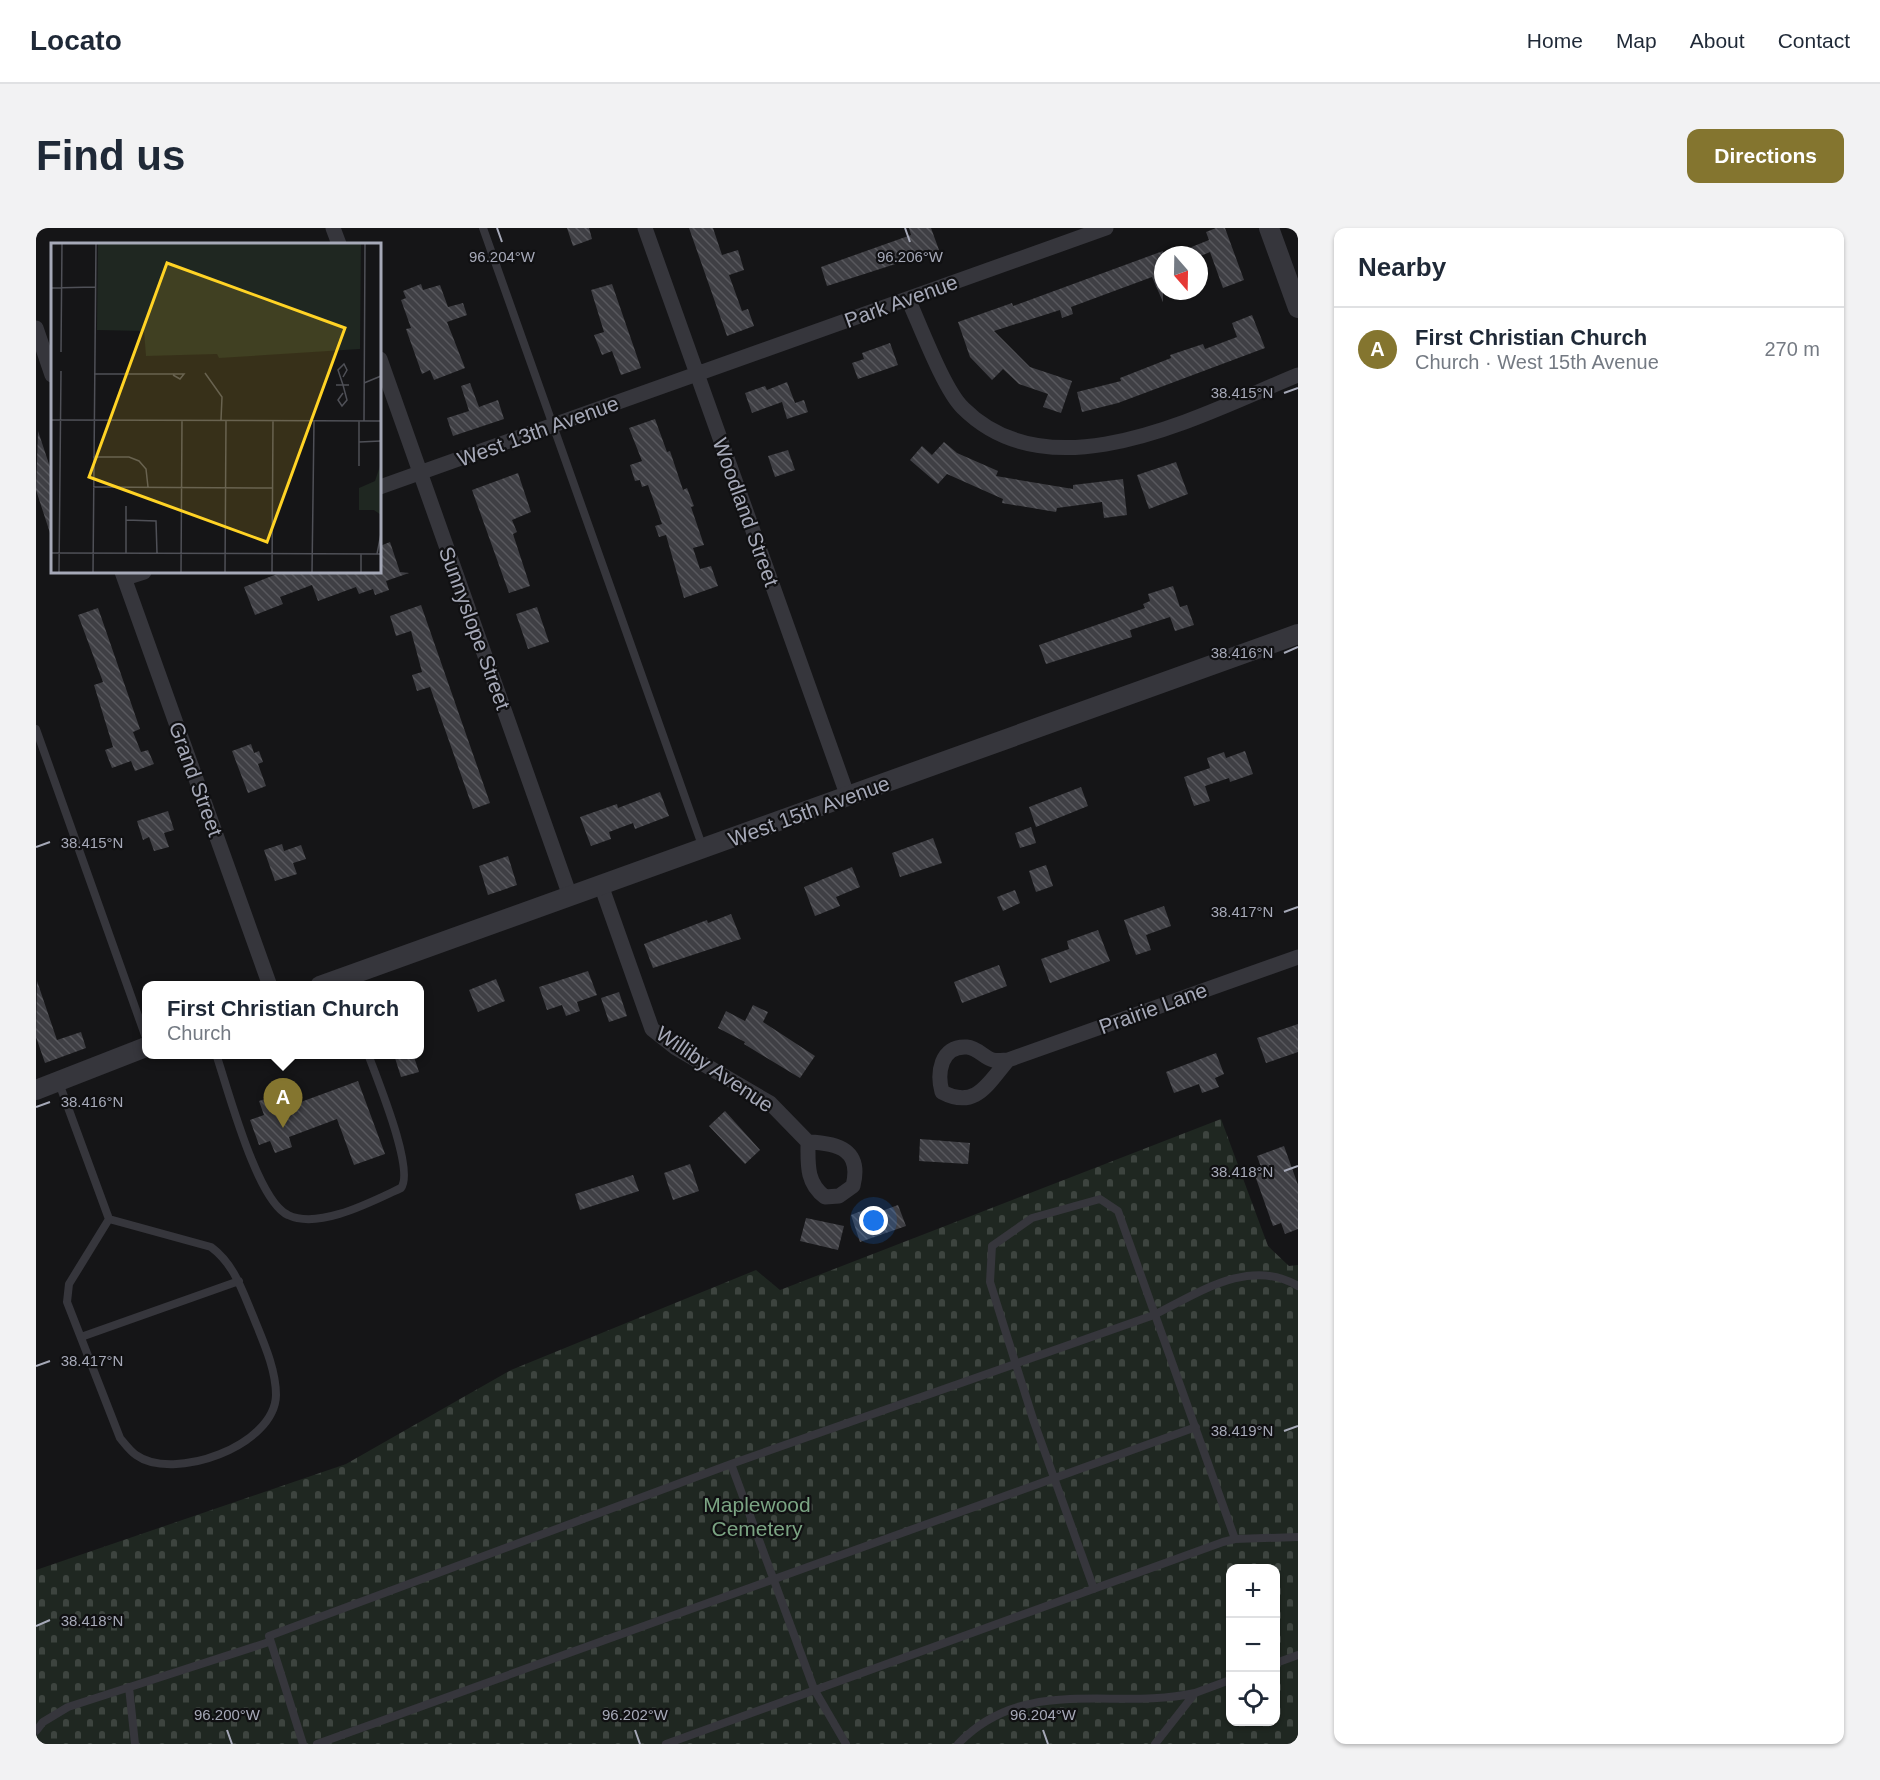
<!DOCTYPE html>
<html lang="en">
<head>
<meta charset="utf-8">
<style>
  body { margin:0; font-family:Helvetica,sans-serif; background:#f2f2f3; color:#1f2937 }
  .controls { position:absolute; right:18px; bottom:18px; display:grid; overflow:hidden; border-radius:12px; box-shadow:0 2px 4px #0004 }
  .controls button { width:54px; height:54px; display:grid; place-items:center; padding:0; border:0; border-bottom:2px solid #e0e1e3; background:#fff; color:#1f2937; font:30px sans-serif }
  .compass { position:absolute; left:1118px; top:18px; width:54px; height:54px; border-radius:50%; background:#fff; box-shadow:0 2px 4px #0004; rotate:160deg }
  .you { position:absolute; left:838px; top:993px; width:21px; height:21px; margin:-15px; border:4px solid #fff; border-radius:50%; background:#1a73e8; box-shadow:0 0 0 9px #1a73e833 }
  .badge { display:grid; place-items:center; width:39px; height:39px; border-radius:50%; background:#84752f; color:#fff; font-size:20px; font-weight:700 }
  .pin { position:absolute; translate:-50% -50px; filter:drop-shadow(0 2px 3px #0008) }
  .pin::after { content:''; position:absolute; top:32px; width:21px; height:18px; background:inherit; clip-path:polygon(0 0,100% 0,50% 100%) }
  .popup { position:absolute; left:106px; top:753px; width:282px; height:78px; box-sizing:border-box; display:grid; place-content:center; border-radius:12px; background:#fff; filter:drop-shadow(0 2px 4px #0005); font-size:20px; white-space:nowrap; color:#747a83 }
  .popup b { font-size:22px; color:#1f2937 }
  .popup::after { content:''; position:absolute; left:50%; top:100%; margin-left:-12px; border:12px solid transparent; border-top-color:#fff }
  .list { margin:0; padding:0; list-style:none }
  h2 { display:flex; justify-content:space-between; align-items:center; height:78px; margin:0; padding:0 24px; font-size:26px }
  h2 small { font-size:20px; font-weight:400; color:#747a83 }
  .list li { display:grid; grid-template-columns:39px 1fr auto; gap:18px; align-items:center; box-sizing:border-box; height:84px; padding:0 24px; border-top:2px solid #e0e1e3 }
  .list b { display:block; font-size:22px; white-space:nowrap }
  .list p { margin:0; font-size:20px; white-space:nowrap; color:#747a83 }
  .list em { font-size:20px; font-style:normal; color:#747a83 }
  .icon { flex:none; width:33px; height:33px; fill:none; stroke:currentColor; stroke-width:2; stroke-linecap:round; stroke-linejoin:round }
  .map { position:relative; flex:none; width:1262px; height:1516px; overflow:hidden; border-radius:12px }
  header { display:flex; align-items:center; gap:36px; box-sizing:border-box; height:84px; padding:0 30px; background:#fff; border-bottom:2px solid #e0e1e3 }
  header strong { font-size:28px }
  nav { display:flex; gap:33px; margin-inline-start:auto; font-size:21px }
  .intro { display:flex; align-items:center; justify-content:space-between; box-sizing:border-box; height:144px; padding:0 36px }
  h1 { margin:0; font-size:42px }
  .button { padding:15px 27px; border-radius:12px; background:#84752f; color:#fff; font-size:21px; font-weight:700 }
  main { display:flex; gap:36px; padding:0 36px }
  aside { flex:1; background:#fff; border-radius:12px; box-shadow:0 2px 4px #0004 }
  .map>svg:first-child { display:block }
  .cemetery { fill:url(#cemetery-stones); fill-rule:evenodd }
  .building { fill:url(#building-back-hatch) }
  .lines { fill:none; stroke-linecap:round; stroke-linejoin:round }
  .service { stroke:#36363c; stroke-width:8 }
  .minor { stroke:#36363c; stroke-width:15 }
  .tertiary { stroke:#36363c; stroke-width:20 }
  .ticks { fill:none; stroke:#a6a9b8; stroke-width:2 }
  .labels { text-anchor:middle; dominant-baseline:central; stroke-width:4.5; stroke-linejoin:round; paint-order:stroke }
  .street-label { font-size:21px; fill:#a6a9b8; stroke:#101012 }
  .park-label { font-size:21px; fill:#7ba483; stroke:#101012 }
  .inset-road { fill:none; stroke:#4f5057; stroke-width:1.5 }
  .view { fill:#ffd325; fill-opacity:0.15; stroke:#ffd325; stroke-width:3 }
  .inset-edge { fill:none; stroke:#a6a9b8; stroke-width:3 }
  .ticks-label { font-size:15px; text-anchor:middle; fill:#a6a9b8; stroke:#101012; stroke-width:4.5; stroke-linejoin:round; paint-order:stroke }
</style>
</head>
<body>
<header>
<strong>Locato</strong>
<nav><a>Home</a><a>Map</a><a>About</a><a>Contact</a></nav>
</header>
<div class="intro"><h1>Find us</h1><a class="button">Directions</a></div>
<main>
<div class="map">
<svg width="1262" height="1516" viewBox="0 0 1262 1516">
  <defs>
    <pattern id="cemetery-stones" width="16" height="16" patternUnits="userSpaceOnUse" patternTransform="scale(1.5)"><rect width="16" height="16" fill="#1f2721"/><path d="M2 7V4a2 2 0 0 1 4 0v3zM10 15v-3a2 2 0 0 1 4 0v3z" fill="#3d443f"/></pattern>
    <pattern id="building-back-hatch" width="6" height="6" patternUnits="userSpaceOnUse" patternTransform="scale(1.5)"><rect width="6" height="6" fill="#3f3f44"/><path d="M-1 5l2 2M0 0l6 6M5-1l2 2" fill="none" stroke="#58585d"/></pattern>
  </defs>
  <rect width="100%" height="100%" fill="#151517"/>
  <path class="cemetery" d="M1185,891l47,127 21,20 9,-1v479h-1262v-174l310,-106 165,-94 245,-100 24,20zM1194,1340h46v154h-46z"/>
  <path class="building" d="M531,0h22l3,11 -19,7z
    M653,0h24l9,27 16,-5 6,20 -15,5 13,36 6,-2 6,17 -27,10z
    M873,0h22l8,22 -112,36 -6,-19 90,-32z
    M1180,0h9l19,52 -21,8 -13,-36 -7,3 -29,-1 35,-14 -3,-8z
    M1127,23v51l-11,-25 -81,30 2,7 -11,4 -2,-8 -66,21 36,36 42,14 -11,32 -18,-6 5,-13 -29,-10 -16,-15 -11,11 -22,-23 -12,-35 54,-19 1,3z
    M385,56l2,6 17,-5 8,22 15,-4 4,12 -20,7 18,46 -31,12 -4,-10 -8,4 -16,-45 5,-1 -10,-28 5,-2 -3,-7z
    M576,56l29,84 -20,7 -9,-24 -10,4 -8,-20 10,-3 -13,-42z
    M1216,87l13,33 -147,55 -36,9 -5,-20 44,-11 -1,-3 51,-20 -1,-3 33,-11 2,5 32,-12 -5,-14z
    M854,115l8,22 -40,14 -6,-16 12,-4 -2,-6z
    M751,154l8,21 9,-3 4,12 -21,7 -5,-17 -30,11 -7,-20 20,-7 2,4z
    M434,155l9,24 19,-7 6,19 -51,17 -6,-18 22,-7 -8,-25z
    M619,191l12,33 3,-1 13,39 4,-2 7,18 -3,1 13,38 -11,3 7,21 11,-3 7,20 -34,12 -18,-63 -7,2 -4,-11 7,-2 -14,-39 -6,2 -2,-7 -5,1 -5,-16 12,-4 -13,-33z
    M2,203l14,42v60h-2l-14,-43z
    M908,214l13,11 41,18 -2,5 77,13v-4l50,-6 4,36 -23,3 -2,-16 -45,6 -1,4 -54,-9 1,-4 -56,-25 -9,10 -28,-24 12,-14 10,9z
    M752,222l7,20 -20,7 -7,-21z
    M1140,234l12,32 -39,15 -12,-34z
    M482,245l13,39 -19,8 5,12 -4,2 17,52 -21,7 -37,-103z
    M354,314l10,30 9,1 -23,8 3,9 -14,5 -2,-6 -14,5 -3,-7 -38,14 -6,-16 -32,12 3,7 -28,11 -11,-28 38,-15h98v-26z
    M1137,358l7,21 7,-2 7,20 -19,6 -5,-14 -40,13 2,7 -86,27 -7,-19 106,-37 -2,-4 7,-3 -2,-7z
    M385,377l69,198 -17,6 -43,-122 -13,4 -5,-16 10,-3 -11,-41 -15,5 -6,-20z
    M501,379l12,35 -21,7 -12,-35z
    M62,380l42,121 -7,3 8,20 7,-2 6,14 -19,7 -4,-10 -19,7 -7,-18 8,-3 -19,-62 9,-3 -25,-67z
    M215,516l3,9 5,-2 4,11 -5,2 8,22 -18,7 -16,-42z
    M1209,523l8,23 -23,8 -1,-4 -24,8 5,15 -16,5 -10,-29 26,-9 -3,-10 17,-6 2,6z
    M1045,559l7,19 -52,21 -7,-20z
    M624,564l9,24 -34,13 -2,-6 -24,9 2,7 -20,7 -11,-29 37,-13 1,4z
    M132,583l6,19 -10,3 5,14 -15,4 -5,-14 -6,3 -6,-19z
    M995,599l5,16 -16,5 -5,-15z
    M897,610l9,25 -42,14 -8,-24z
    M246,616l2,7 17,-6 5,14 -13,4 4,11 -22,7 -11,-31z
    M472,628l9,29 -29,10 -9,-29z
    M1010,637l7,21 -17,6 -7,-21z
    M816,639l8,20 -24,10 4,9 -25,10 -11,-29z
    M979,662l5,13 -17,8 -6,-14z
    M1128,678l7,20 -25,9 5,15 -15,5 -12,-35z
    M695,686l10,25 -88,29 -9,-24 63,-24 1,3z
    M1062,702l12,31 -60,22 -9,-24 28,-10 -2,-8z
    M963,737l8,21 -45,17 -8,-21z
    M552,743l9,24 -20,7 3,9 -14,5 -4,-11 -15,5 -8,-23z
    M460,751l9,22 -27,11 -9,-22z
    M1,753l20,59 24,-8 5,16 -41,15 -9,-26z
    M583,764l8,24 -18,6 -8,-24z
    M717,777l15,7 -5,10 52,34 -15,22 -56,-34 1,-2 -27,-14 8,-17 19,10z
    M1262,796v28l-32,11 -9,-25z
    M1180,825l8,21 -9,4 4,9 -17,6 -3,-9 -25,9 -8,-21z
    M369,826h8l6,18 -18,5 -6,-19z
    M322,853l27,73 -31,11 -17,-46 -48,18 3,10 -17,6 -5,-12 -11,4 -9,-25 14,-5 -5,-14 15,-5 5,14z
    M689,883l35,39 -15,14 -36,-38z
    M884,911l50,4 -2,21 -49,-3z
    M1248,918l14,39v44l-13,5 -4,-11 -8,3 -20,-56 8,-3 -4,-11z
    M654,936l9,27 -26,9 -9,-27z
    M597,947l6,16 -59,19 -5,-16z
    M862,977l8,21 -46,16 -9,-27 18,-7 2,7z
    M770,990l38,8 -6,24 -38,-9z"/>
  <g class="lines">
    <path class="service" d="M447,0l220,620
      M0,501l110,309
      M180,826c12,35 41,147 72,161 31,15 85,-14 113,-27 14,-18 -24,-109 -33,-134
      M23,855l50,136
      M73,991l102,28c23,17 31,43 42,69 9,23 23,52 23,79 -1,51 -103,87 -140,60 -6,-4 -11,-11 -16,-17l-53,-136 2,-18z
      M45,1109l158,-56
      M695,1236l83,225 32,55
      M1058,1361l-60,-167 -44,-140 2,-36 40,-28 68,-19 18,12 117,328
      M1240,1435l22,-8
      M93,1459l6,57
      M0,1503l7,-9 25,-15 201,-65
      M267,1516l-34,-108 462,-172 423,-149c44,-22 96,-58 144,-29
      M281,1516l879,-317
      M630,1516l557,-202 12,-3 63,-2
      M922,1516c66,-70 156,-33 237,-51
      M1119,1516l40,-51 35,-13"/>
    <path class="minor" d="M297,0l6,16
      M609,0l203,569
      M872,71c12,26 36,91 55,109 89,89 239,6 335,-33
      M0,100l16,47
      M344,131l190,537
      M344,259l726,-259
      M86,344l148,414
      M89,350l19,-6
      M565,657l51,144 24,19 94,55 38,39
      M972,832c-20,23 -32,50 -66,32 -5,-18 -2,-47 25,-45 11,1 17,11 26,13 4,1 11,0 15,0l290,-103
      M772,914c31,1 54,8 45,44l-14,10 -14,1c-19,-14 -17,-33 -17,-55z"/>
    <path class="tertiary" d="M1233,0l29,80
      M284,758l978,-352
      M0,862l110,-43"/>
  </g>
  <path class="ticks" d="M461,0l5,14M869,0l5,14M1248,165l14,-5M1248,425l14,-6M0,619l14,-5M1248,684l14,-5M0,879l14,-5M1248,943l14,-5M0,1138l14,-5M1248,1203l14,-5M0,1398l14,-6M191,1502l5,14M599,1502l5,14M1007,1502l5,14"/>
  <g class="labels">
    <g class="street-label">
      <text transform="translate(865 73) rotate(-20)">Park Avenue</text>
      <text transform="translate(502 203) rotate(-20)">West 13th Avenue</text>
      <text transform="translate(710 284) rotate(70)">Woodland Street</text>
      <text transform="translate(439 400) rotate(70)">Sunnyslope Street</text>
      <text transform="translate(160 551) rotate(70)">Grand Street</text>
      <text transform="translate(773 583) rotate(-20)">West 15th Avenue</text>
      <text transform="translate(1117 780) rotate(-20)">Prairie Lane</text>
      <text transform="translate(679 841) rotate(34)">Williby Avenue</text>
    </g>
    <g class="park-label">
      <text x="721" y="1276">Maplewood<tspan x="721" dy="24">Cemetery</tspan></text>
    </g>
  </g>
  <g transform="translate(15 15)">
    <rect width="330" height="330" fill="#151517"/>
    <path d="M330,220v52l-7,-5h-15v-22l16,-7z" fill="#1f2721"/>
    <path d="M47,0h263l-1,106 -141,9 -2,-4 -71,2 -2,-25 -47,-1z" fill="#1f2721"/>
    <path class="inset-road" d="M0,45l44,-1M10,109l1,-109M154,130l17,24 -1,23M43,131h90l-4,5 -7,-4M292,134l4,-7 -3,-6 -6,6 5,15h6M313,140l17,-7M285,142h7l4,15 -5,6 -4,-6 5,-7M0,177l330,1M308,178v45M313,178l1,-178M308,199l22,-1M42,214h36l10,4 7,8 2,18M42,244l180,1M75,277l30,1 1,32M0,310l330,1M75,310v-47M326,311l4,-20M8,330l2,-202M42,330l3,-330M130,330l1,-153M174,330l1,-153M221,330l1,-152M261,330l2,-152M310,330v-19"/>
    <path class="view" d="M116,20l178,65 -78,214 -178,-65z"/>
    <rect width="330" height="330" class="inset-edge"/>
  </g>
  <g class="ticks-label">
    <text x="874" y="34">96.206°W</text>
    <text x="466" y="34">96.204°W</text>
    <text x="1206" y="170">38.415°N</text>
    <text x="1206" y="430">38.416°N</text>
    <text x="56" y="620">38.415°N</text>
    <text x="1206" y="689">38.417°N</text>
    <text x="56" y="879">38.416°N</text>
    <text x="1206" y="949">38.418°N</text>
    <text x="56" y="1138">38.417°N</text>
    <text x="1206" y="1208">38.419°N</text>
    <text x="56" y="1398">38.418°N</text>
    <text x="191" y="1492">96.200°W</text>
    <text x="599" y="1492">96.202°W</text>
    <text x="1007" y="1492">96.204°W</text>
  </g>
</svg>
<div class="controls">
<button>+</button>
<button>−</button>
<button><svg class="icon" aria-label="locate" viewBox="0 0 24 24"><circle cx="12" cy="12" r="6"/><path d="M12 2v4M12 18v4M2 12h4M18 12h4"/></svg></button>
</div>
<svg class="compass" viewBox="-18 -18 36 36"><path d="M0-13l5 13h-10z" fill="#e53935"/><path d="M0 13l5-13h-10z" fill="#747a83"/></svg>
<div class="you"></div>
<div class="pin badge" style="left:247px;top:900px">A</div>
<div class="popup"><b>First Christian Church</b>Church</div>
</div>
<aside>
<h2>Nearby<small></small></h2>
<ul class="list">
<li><span class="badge">A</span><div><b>First Christian Church</b><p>Church · West 15th Avenue</p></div><em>270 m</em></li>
</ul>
</aside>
</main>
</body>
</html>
